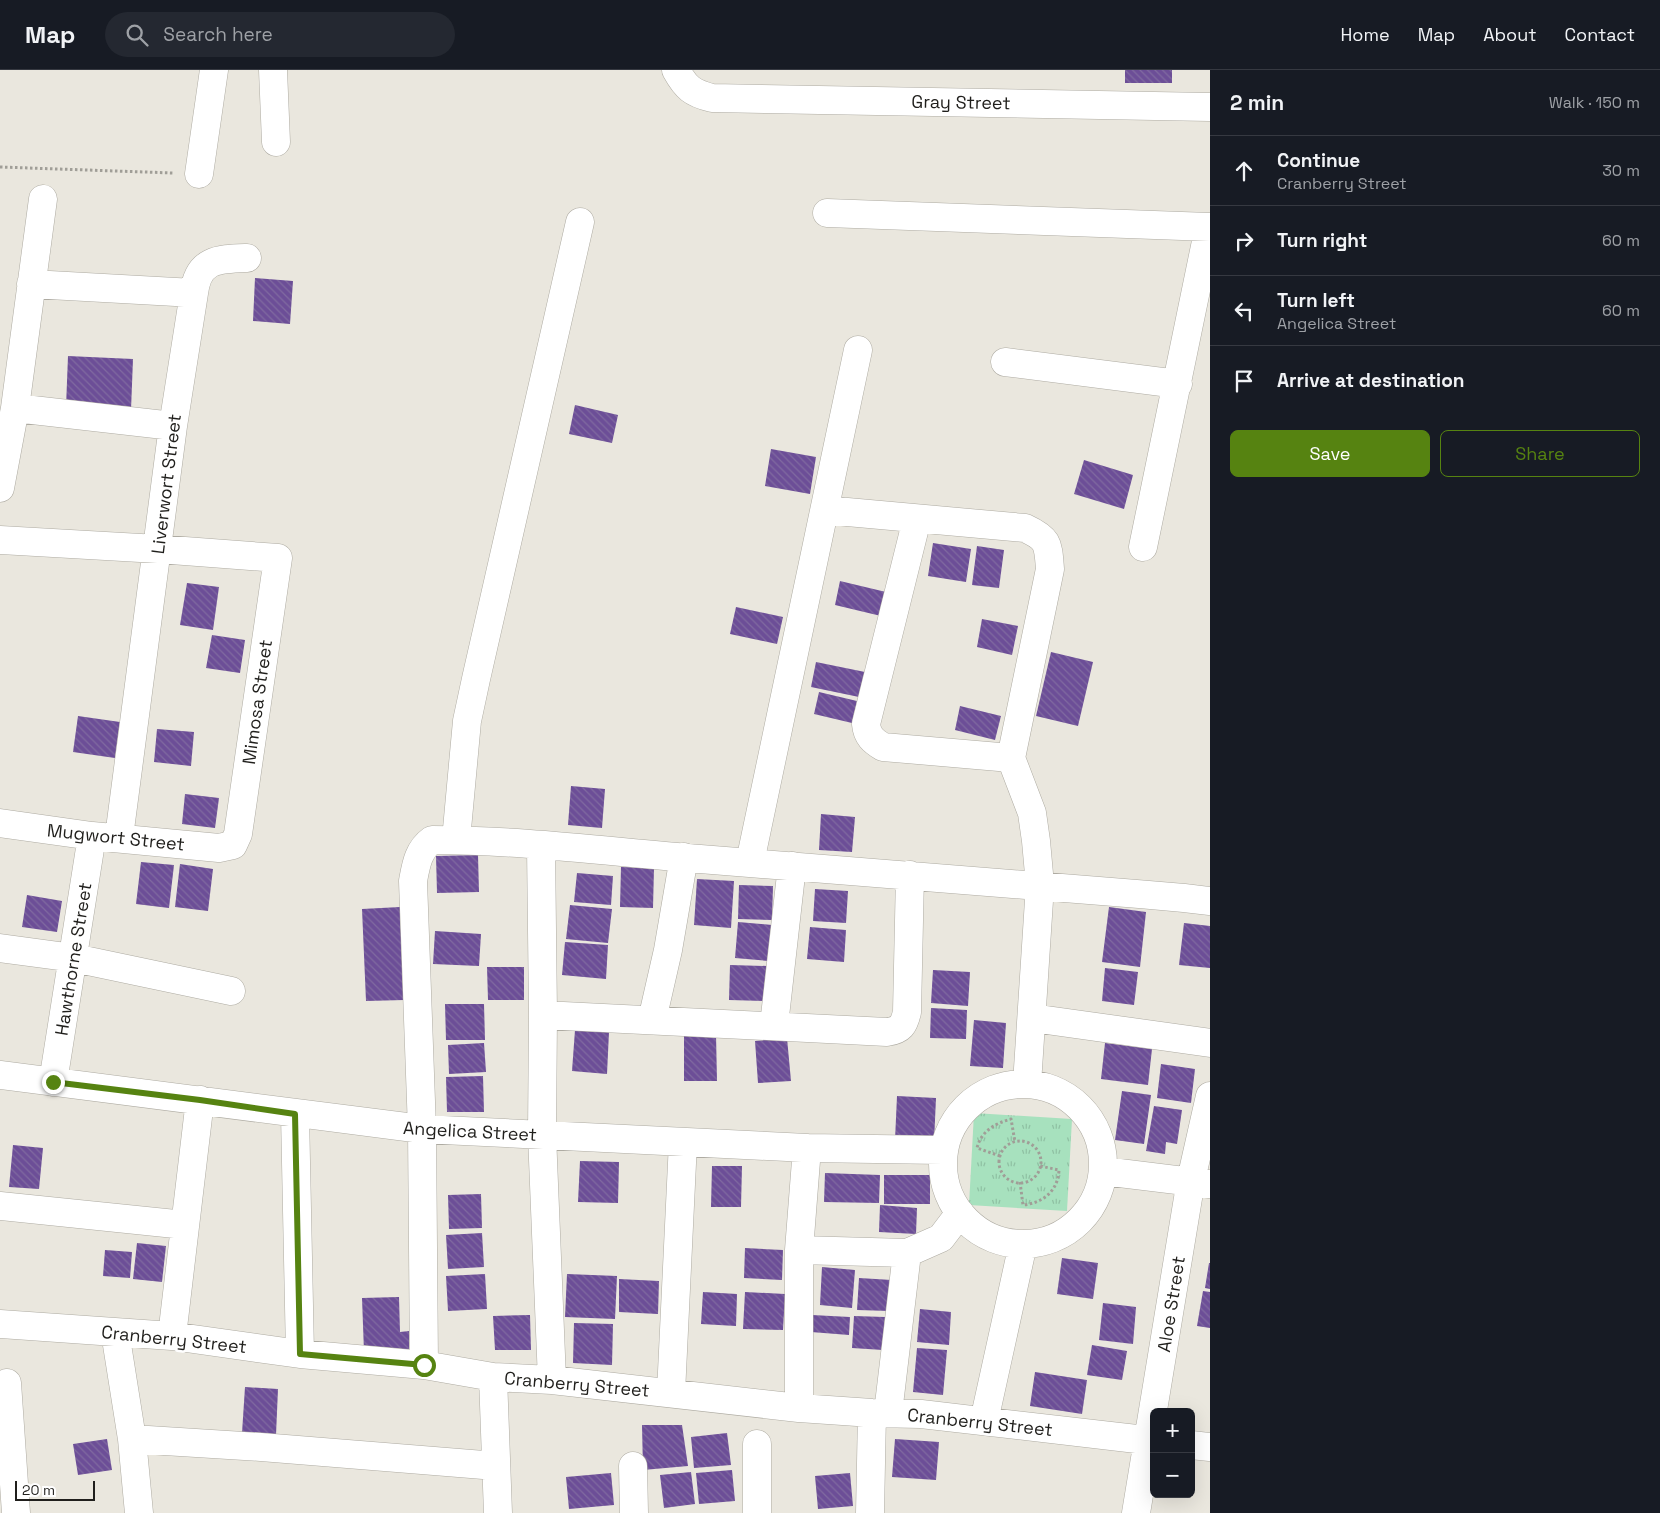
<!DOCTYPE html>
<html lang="en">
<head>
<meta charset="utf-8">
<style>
  body { margin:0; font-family:"Space Grotesk",sans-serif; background:#242831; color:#f1f3f6 }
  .controls { position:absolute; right:15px; bottom:15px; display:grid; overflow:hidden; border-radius:8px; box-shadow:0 5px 20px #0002 }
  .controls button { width:45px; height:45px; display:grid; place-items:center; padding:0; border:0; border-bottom:1px solid #363941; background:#171b24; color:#f1f3f6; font:25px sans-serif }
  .scale { position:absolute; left:15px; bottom:12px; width:80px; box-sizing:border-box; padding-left:5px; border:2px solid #201f1c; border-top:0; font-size:14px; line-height:18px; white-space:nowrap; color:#201f1c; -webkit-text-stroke:4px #fff; paint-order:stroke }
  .stop { position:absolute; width:15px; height:15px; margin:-11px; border:4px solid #568311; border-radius:50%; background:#fff }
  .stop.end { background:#568311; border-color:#fff; box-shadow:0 1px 5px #0008 }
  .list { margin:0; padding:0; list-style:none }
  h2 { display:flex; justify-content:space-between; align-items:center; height:65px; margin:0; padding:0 20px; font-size:21px }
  h2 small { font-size:16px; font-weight:400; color:#9ea1a6 }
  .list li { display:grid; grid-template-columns:32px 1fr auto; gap:15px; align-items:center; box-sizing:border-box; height:70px; padding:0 20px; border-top:1px solid #363941 }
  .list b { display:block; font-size:19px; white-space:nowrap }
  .list p { margin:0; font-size:16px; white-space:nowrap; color:#9ea1a6 }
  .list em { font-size:16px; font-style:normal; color:#9ea1a6 }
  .actions { display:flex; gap:10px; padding:15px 20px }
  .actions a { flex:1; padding:11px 0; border:1px solid #568311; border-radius:8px; text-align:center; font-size:18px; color:#568311 }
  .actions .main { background:#568311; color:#fff }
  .icon { flex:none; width:28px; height:28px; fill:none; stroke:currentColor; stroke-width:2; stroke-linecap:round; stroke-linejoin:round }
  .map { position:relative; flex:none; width:1210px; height:1443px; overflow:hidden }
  header { display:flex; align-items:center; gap:30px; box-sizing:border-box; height:70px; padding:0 25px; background:#171b24; border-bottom:1px solid #363941 }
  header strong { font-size:24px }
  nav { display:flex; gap:28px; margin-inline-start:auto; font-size:18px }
  .search { width:350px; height:45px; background:#242831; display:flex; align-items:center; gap:12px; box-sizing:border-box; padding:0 18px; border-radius:28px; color:#9ea1a6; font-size:19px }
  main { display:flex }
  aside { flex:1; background:#171b24 }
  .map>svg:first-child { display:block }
  .grass { fill:url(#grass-tufts) }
  .building { fill:url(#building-back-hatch) }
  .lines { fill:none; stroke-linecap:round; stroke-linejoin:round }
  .minor-casing { stroke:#aeaba2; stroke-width:29 }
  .path { stroke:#a09e97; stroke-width:3; stroke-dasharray:2.5 2.5; stroke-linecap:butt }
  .minor { stroke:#fff; stroke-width:28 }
  .route { stroke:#568311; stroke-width:6 }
  .labels { text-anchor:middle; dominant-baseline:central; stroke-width:5; stroke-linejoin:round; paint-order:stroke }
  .street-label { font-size:18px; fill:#201f1c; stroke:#fff }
</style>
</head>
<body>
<header>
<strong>Map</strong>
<div class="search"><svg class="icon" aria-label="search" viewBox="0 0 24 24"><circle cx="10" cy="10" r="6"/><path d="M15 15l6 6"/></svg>Search here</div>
<nav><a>Home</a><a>Map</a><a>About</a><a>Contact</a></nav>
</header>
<main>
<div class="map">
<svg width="1210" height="1443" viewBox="0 0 1210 1443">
  <defs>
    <pattern id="grass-tufts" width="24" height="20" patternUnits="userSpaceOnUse" patternTransform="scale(1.25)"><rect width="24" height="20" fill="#a7e1be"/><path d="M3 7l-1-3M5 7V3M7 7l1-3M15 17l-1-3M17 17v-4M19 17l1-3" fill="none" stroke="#8fc1a3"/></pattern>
    <pattern id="building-back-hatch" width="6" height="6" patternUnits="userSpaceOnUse" patternTransform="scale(1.25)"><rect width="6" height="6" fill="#6c4e97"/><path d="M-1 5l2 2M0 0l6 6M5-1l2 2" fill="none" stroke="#806aa0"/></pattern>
  </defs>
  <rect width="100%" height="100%" fill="#eae7de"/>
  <path class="grass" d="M974,1043l98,6 -5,92 -98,-6z"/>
  <path class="building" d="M1125,0h47v13h-47z
    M255,208l38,3 -3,43 -37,-3z
    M68,286l65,3 -2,51 -65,-3z
    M575,335l43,10 -6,28 -43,-9z
    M771,379l45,8 -6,37 -45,-8z
    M1084,390l49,15 -9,34 -50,-15z
    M933,473l38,6 -5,33 -38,-6z
    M977,476l27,4 -5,38 -27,-3z
    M840,511l46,11 -5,24 -46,-11z
    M187,513l32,4 -6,43 -33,-5z
    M736,537l47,10 -6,27 -47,-10z
    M982,549l36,7 -6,29 -35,-8z
    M212,565l33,5 -5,33 -34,-5z
    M1051,582l42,10 -15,64 -42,-10z
    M816,592l49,10 -6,25 -48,-10z
    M819,622l38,9 -5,22 -38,-9z
    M960,636l41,10 -6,24 -40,-10z
    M78,646l42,6 -5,36 -42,-6z
    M157,659l37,3 -3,34 -37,-4z
    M571,716l34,3 -3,39 -34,-3z
    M185,724l34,4 -4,30 -33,-4z
    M821,744l34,3 -3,35 -33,-2z
    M478,785l1,37 -42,1 -1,-37z
    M141,792l33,3 -5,43 -33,-4z
    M180,794l33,5 -5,42 -33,-4z
    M621,797l33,1 -1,40 -33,-1z
    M577,803l36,3 -2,29 -37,-3z
    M697,809l37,2 -3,47 -37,-3z
    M739,815l34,1 -1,34 -34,-1z
    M815,819l33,2 -2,32 -33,-2z
    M27,825l35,6 -5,31 -35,-5z
    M570,835l42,4 -4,34 -42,-4z
    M400,837l4,93 -38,1 -4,-92z
    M1109,837l37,5 -6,55 -38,-5z
    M738,852l34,3 -3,36 -34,-3z
    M1184,853l26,3v42l-31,-3z
    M810,857l36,3 -2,32 -37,-3z
    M435,861l46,3 -2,32 -46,-2z
    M565,872l43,3 -2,34 -44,-4z
    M730,895l37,1 -1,35 -37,-1z
    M487,897h37v33h-36z
    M1105,898l33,4 -4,33 -32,-4z
    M933,900l37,2 -2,34 -37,-3z
    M445,934h39l1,36h-39z
    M931,938l36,2 -1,29 -36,-1z
    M974,950l32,3 -3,45 -33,-2z
    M575,960l34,2 -2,42 -35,-3z
    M716,964l1,47h-33v-46z
    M787,968l4,43 -33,2 -3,-42z
    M484,973l2,29 -37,2 -1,-29z
    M1105,973l47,6 -4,36 -47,-6z
    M1161,994l34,5 -4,34 -34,-5z
    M483,1006l1,36h-37l-1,-35z
    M1122,1021l29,4 -7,49 -29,-4z
    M897,1026l39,2 -2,44 -39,-2z
    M1154,1036l28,4 -5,34 -11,-2 -1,12 -19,-3z
    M13,1075l30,3 -4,41 -30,-2z
    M580,1091l39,1 -1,41 -40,-1z
    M712,1096h30l-1,41h-30z
    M825,1103l55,2 -1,28 -55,-1z
    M884,1105h46v29h-46z
    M481,1124l1,34 -33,1 -1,-34z
    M880,1135l37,3 -1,26 -37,-2z
    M482,1163l2,34 -36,2 -2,-34z
    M137,1173l29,3 -4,36 -29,-3z
    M745,1178l38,2 -1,30 -38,-2z
    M105,1180l27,2 -2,26 -27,-2z
    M1062,1188l36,5 -5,36 -36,-5z
    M1209,1193h1v26l-5,-1z
    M822,1197l33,3 -3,38 -32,-3z
    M485,1204l2,35 -39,2 -2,-35z
    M567,1204l50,2 -2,43 -50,-2z
    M859,1208l33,2 -2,31 -33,-1z
    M619,1209l40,2 -1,33 -39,-2z
    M1203,1221l7,1v36l-13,-2z
    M703,1222l34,2 -1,32 -35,-2z
    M745,1222l40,2 -2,36 -40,-1z
    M399,1227l1,35 9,-1v20l-45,1 -2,-54z
    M1103,1233l33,4 -3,37 -34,-4z
    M920,1239l31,3 -2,33 -32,-3z
    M530,1245l1,35h-36l-2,-34z
    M812,1245l38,2 -1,18 -38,-3z
    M854,1246l31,1 -2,33 -31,-2z
    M574,1253l39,1 -1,41 -39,-2z
    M1092,1275l35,6 -5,29 -35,-5z
    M917,1278l30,2 -4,45 -30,-3z
    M1035,1302l52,8 -5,34 -52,-8z
    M245,1317l33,2 -2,46 -34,-2z
    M642,1355h40l6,41 -45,4z
    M727,1363l4,32 -37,3 -3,-31z
    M107,1369l5,31 -34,5 -5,-31z
    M895,1369l44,3 -3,38 -44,-3z
    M732,1400l3,31 -36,3 -3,-31z
    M691,1402l4,32 -31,4 -4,-33z
    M611,1403l3,32 -45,4 -3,-32z
    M850,1403l3,33 -35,3 -3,-33z"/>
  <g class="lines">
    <g class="minor-casing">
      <path id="minor" d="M273,0l3,72
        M676,0c10,18 16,23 36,28l498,9
        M199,104l15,-104
        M827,143l383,14
        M31,214l163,9 -21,133 -54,411
        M194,223c4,-34 24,-34 53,-35
        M1005,292l173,22
        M15,338l158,18
        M0,418l15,-80 28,-209
        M825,440l200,18c24,11 23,16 25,41l-39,189 21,55 4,28 4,44 -13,199
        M917,449l-51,205c1,12 7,17 17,23l128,11
        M0,470l158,9 120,9 -40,276 -5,11 -14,3 -127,-12 -92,-13
        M1143,477l66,-320
        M456,770l11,-119 9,-42 104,-457
        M541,776l2,169 -1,120 10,245
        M750,792l108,-512
        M0,878l74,10 157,33
        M543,945l344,17c14,-2 17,-7 20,-20l3,-137
        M1032,948l178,25
        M652,950l16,-70 16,-93
        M774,955l18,-159
        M0,1005l422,54 385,19 136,2
        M53,1012l39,-246
        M943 1094a80 80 0 1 1 160 0a80 80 0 1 1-160 0Z
        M295,1044l5,240
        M1103,1101l107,13
        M0,1136l185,19
        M799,1180l108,3 -19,160
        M907,1183l34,-15 19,-25
        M0,1254l172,12 128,18 124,11 69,12 59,3 247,28 73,5 49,1 233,27
        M115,1262l17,107 7,74
        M172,1266l28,-236
        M424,1295l-2,-236 -9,-248c3,-16 5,-31 19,-41 89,0 179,12 268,19 162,12 323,25 484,39l26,3
        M493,1307l5,136
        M7,1313l9,130
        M671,1323l12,-251
        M799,1338v-158l8,-102
        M984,1351l39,-177
        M132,1369l129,8 235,19
        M1191,1375l19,2
        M633,1396l1,47
        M757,1443v-69
        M870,1443l2,-100
        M1136,1443l55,-333 19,-84"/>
    </g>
    <path class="path" d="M0,97l173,6
      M999 1092a21 21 0 1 1 42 0a21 21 0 1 1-42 0Z
      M1000,1086l-23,-8c4,-17 19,-25 34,-29l4,23
      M1020,1112l3,23c20,-2 35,-14 36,-35l-19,-4"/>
    <use href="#minor" class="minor"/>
  </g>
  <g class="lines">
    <path class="route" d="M53,1012l147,18 95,14 5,240 124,11"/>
  </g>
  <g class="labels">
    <g class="street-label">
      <text transform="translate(961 32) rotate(1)">Gray Street</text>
      <text transform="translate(166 414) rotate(-83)">Liverwort Street</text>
      <text transform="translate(257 632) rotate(-82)">Mimosa Street</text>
      <text transform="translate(116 767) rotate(6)">Mugwort Street</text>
      <text transform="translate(73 889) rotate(-81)">Hawthorne Street</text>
      <text transform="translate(470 1061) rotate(3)">Angelica Street</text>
      <text transform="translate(1171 1234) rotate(-81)">Aloe Street</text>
      <text transform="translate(174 1269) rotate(6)">Cranberry Street</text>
      <text transform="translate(577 1314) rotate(5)">Cranberry Street</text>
      <text transform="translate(980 1352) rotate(6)">Cranberry Street</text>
    </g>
  </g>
</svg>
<div class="controls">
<button>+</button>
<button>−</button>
</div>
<div class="scale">20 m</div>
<div class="stop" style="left:424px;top:1295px"></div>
<div class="stop end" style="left:53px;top:1012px"></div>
</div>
<aside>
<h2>2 min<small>Walk · 150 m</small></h2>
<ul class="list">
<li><svg class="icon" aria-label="ahead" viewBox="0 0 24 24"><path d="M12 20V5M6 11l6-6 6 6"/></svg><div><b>Continue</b><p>Cranberry Street</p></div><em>30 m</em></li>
<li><svg class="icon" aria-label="right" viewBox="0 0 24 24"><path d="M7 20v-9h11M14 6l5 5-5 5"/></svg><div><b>Turn right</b></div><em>60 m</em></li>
<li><svg class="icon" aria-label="left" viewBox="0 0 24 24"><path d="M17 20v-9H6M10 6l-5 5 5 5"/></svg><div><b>Turn left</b><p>Angelica Street</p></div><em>60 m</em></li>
<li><svg class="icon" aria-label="arrive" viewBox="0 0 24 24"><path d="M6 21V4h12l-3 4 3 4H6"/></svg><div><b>Arrive at destination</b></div></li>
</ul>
<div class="actions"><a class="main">Save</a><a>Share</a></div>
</aside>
</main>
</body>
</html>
